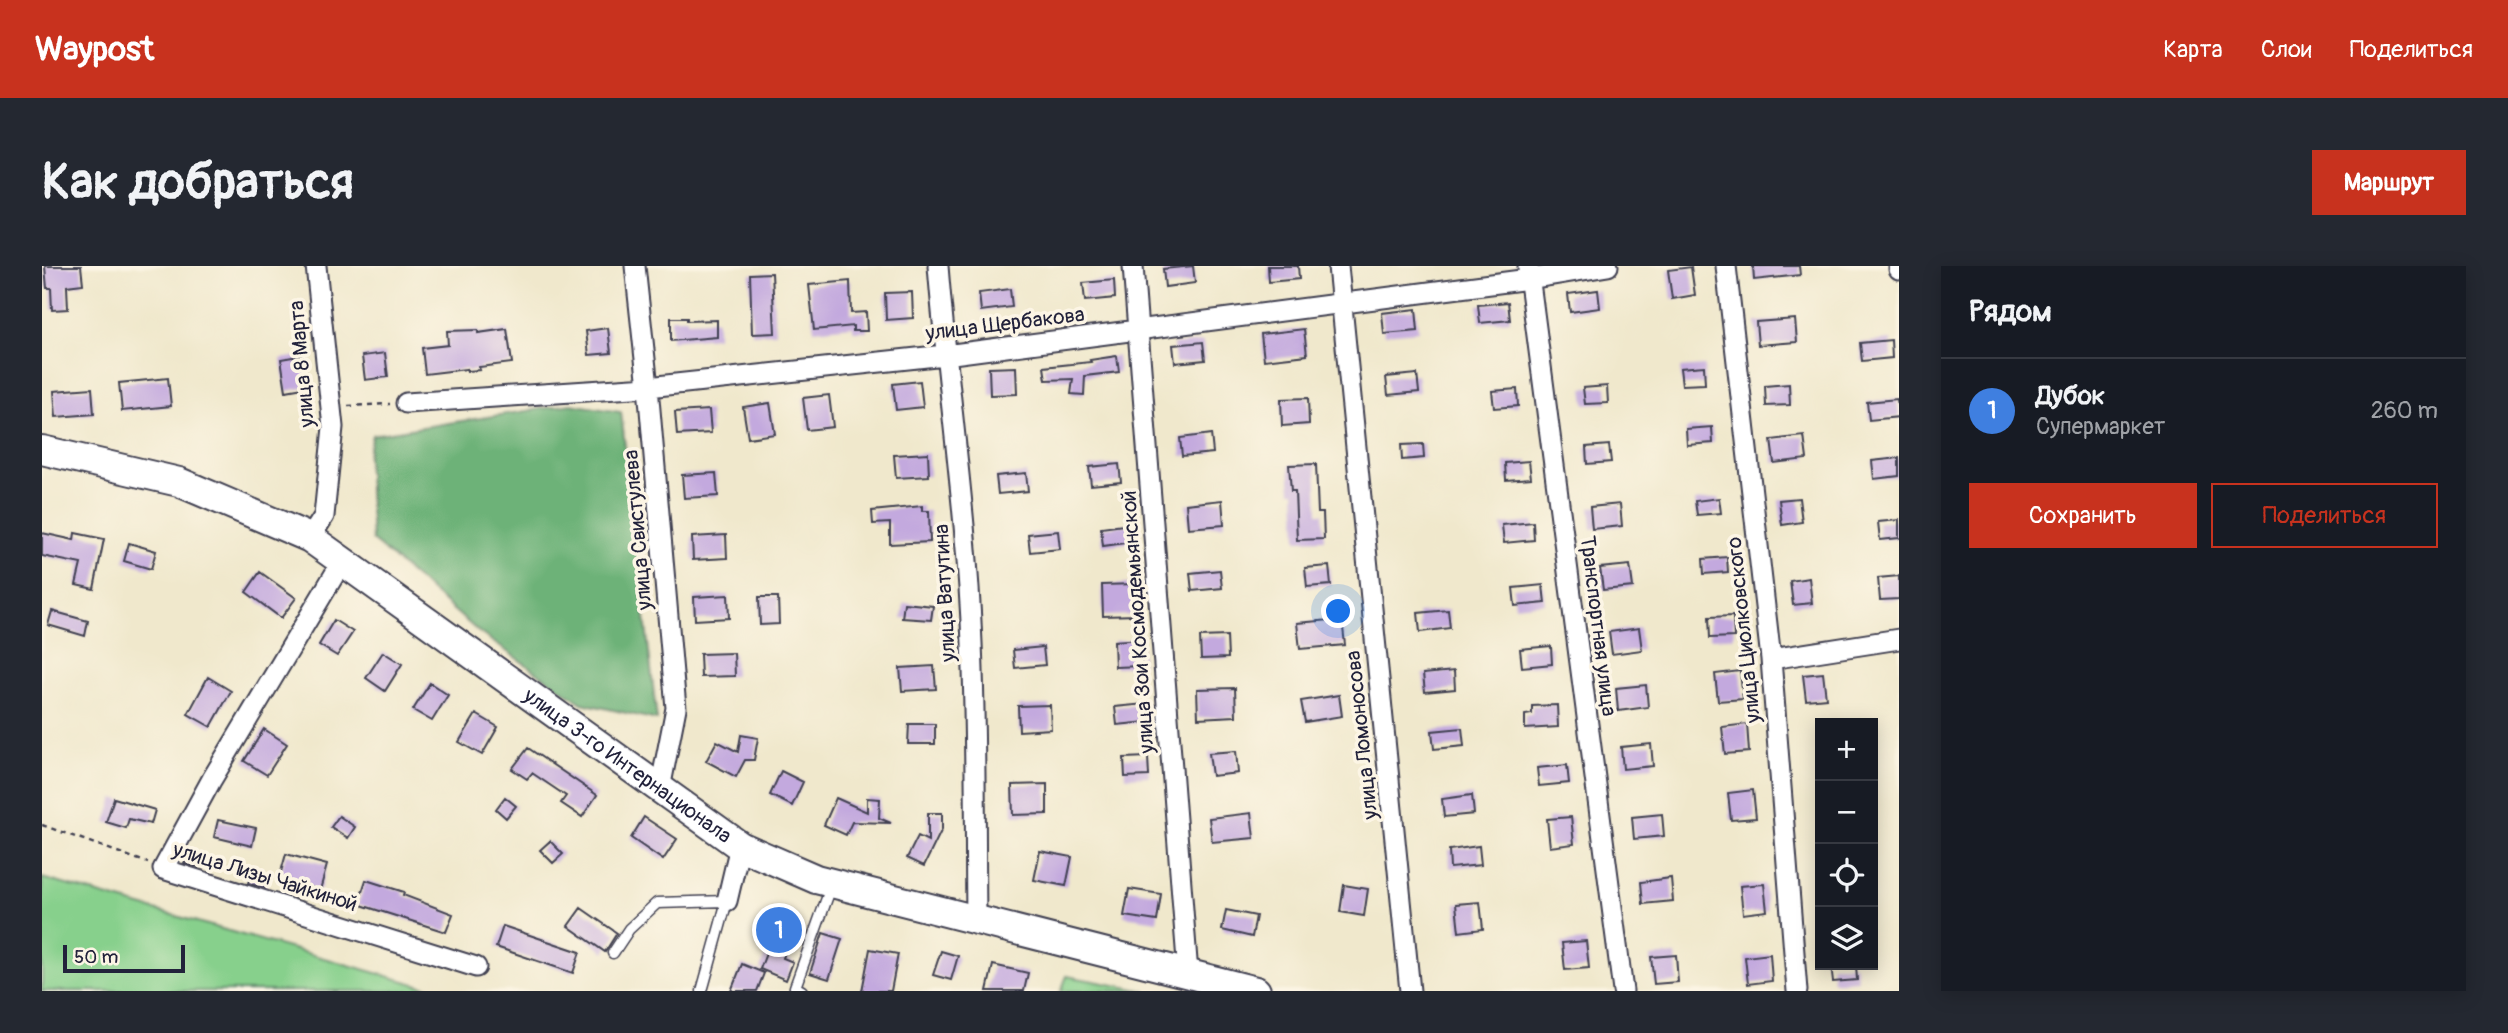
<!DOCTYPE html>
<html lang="ru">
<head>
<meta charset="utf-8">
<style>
  body { margin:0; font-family:Pangolin,sans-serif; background:#242831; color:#f1f3f6 }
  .controls { position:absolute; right:21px; bottom:21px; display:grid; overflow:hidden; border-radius:0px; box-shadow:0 4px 18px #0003 }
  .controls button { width:63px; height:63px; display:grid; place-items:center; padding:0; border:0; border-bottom:2px solid #363941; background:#171b24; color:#f1f3f6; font:35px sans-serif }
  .scale { position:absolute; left:21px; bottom:18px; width:122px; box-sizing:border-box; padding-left:7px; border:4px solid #22223b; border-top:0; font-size:19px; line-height:24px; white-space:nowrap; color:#22223b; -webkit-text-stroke:5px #fcf5e5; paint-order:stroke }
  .you { position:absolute; left:1297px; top:346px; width:24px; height:24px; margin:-18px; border:5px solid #fff; border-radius:50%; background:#1a73e8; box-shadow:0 0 0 10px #1a73e833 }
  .badge { display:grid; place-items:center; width:46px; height:46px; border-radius:50%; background:#c8321e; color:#fff; font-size:23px; font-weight:700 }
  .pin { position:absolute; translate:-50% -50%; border:4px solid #fff; box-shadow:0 2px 7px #0006 }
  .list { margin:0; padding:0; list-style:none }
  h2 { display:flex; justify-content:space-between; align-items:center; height:91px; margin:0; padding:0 28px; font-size:30px }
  h2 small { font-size:23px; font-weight:400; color:#9ea1a6 }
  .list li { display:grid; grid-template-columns:46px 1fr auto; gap:21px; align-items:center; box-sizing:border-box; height:105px; padding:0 28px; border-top:2px solid #363941 }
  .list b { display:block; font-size:26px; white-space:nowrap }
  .list p { margin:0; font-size:23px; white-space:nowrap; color:#9ea1a6 }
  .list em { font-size:23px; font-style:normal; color:#9ea1a6 }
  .actions { display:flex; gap:14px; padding:21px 28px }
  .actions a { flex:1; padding:16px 0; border:2px solid #c8321e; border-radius:0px; text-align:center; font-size:24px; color:#c8321e }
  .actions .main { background:#c8321e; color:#fff }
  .icon { flex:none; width:38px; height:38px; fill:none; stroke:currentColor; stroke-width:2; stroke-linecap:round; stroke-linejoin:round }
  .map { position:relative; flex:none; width:1857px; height:725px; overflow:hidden; border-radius:0px }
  header { display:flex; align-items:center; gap:42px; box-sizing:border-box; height:98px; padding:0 35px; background:#c8321e; color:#fff }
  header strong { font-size:33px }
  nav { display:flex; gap:38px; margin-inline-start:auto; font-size:24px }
  .intro { display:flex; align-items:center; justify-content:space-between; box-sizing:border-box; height:168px; padding:0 42px }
  h1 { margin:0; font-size:49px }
  .button { padding:18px 32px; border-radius:0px; background:#c8321e; color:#fff; font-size:24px; font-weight:700 }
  main { display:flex; gap:42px; padding:0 42px }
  aside { flex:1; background:#171b24; border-radius:0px; box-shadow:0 4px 18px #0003 }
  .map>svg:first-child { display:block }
  .green { fill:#87d08c; stroke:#547964; stroke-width:2 }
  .forest { fill:#6db278; stroke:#486a5a; stroke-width:2 }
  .building { fill:#c3a9de }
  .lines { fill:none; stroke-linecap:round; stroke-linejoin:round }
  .service-casing { stroke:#414051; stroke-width:13 }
  .minor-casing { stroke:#414051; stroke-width:23 }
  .secondary-casing { stroke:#414051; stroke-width:32 }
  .path { stroke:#414051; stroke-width:2.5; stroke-dasharray:5 5; stroke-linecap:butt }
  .service { stroke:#fff; stroke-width:10 }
  .minor { stroke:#fff; stroke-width:19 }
  .secondary { stroke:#fff; stroke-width:28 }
  .labels { text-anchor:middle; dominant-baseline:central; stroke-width:7; stroke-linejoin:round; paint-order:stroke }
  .street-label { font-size:21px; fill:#22223b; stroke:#fcf5e5 }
</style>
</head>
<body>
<header>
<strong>Waypost</strong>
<nav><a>Карта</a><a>Слои</a><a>Поделиться</a></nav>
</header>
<div class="intro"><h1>Как добраться</h1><a class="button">Маршрут</a></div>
<main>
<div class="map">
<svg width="1857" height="725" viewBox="0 0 1857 725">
  <rect width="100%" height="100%" fill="#fcf5e5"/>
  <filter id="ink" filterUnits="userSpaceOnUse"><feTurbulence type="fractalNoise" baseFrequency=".0143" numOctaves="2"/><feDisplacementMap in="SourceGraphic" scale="14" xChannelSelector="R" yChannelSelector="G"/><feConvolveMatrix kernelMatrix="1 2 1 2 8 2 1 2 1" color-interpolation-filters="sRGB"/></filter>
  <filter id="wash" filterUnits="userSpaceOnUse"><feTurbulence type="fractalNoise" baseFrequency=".00686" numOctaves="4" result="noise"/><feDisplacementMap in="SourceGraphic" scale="28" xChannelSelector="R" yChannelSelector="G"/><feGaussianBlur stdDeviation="1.57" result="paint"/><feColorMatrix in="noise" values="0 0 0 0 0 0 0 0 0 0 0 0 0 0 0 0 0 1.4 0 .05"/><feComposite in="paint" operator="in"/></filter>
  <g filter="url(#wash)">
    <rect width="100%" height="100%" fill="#f0e8cc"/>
    <path class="green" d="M0,612l398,113h-398z
      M1025,710l79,15h-85z"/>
    <path class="forest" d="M529,138l50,8 36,308 -75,-17 -102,-70 -108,-93 -5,-83 5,-22z"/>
    <g id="blocks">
      <path class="building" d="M3,0h36l2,18 -16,2 1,23 -16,1 -1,-22h-4z
        M1151,0l2,17 -30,4 -2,-18z
        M1226,0h30l1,13 -30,3z
        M1711,0h46l1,9 -46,5z
        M1649,1l4,28 -23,4 -4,-29z
        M730,7l3,60 -23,1 -2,-60z
        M1072,14l1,18 -30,3 -2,-18z
        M808,15l1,32 15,-1 1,19h-14v-5l-39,4 -5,-45z
        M968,23l2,18 -31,4 -2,-18z
        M1556,24l2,18 -30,4 -2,-18z
        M870,26l1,26 -27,2 -1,-27z
        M1466,36l2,18 -30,3 -2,-18z
        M1374,43l2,22 -34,3 -2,-21z
        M629,52h16v3l30,-1v17l-46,4z
        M1753,53l2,23 -39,3 -2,-23z
        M566,62l3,25 -22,2 -3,-24z
        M465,63l5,34 -33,4 1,3 -13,1v-2l-42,5 -3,-26 26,-3 -1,-14 31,-1v3z
        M1262,63l3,26 -43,5 -3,-26z
        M1849,74l1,18 -30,3 -2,-18z
        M1161,76l2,18 -30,3 -2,-18z
        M343,87l3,24 -23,3 -3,-24z
        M262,89l5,32 -23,4 -5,-32z
        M1075,90l2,16 -34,4 -1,19 -13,-1 2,-15 -27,1 -2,-13 47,-5 -1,-2z
        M1662,100l1,18 -23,1 -2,-17z
        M974,101l1,27 -27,1 -1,-27z
        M1375,108l2,18 -31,3 -2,-18z
        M126,112l3,28 -49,5 -3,-28z
        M878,115l3,26 -27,3 -3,-26z
        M1747,118l1,21 -24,1 -1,-20z
        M1565,120l1,17 -23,1 -2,-16z
        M50,122l2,26 -38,3 -2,-26z
        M1475,123l1,17 -24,2 -2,-17z
        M787,129l4,32 -26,3 -4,-32z
        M1266,132l1,26 -27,2 -1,-27z
        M1855,133l2,18 -30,3 -2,-18z
        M728,137l5,31 -27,4 -5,-31z
        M667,144l2,23 -34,2 -2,-23z
        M1670,161l1,16 -26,2 -1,-16z
        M1169,168l2,19 -31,3 -2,-18z
        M1762,170l3,23 -33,4 -3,-23z
        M1381,178l1,14 -22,2 -1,-15z
        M1567,179l2,17 -24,2 -1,-17z
        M886,187l1,23 -33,2 -2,-23z
        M1857,192v18l-25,3 -2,-18z
        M1487,195l2,17 -25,2 -1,-17z
        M1077,198l2,18 -30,3 -2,-18z
        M1274,198l2,49h5l1,26 -27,1 -2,-49h-4l-2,-26z
        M674,207l2,23 -34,2 -2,-23z
        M984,207l2,18 -30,3 -2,-18z
        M1677,232l2,15 -24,2 -2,-14z
        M1757,232l3,24 -20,3 -3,-25z
        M1180,234l2,25 -36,3 -2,-24z
        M1578,238l2,22 -30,3 -2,-22z
        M880,240v5h7l1,31 -40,2v-21l-17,1 -1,-13z
        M1857,254v18l-19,2 -2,-18z
        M1491,256l1,18 -30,3 -2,-18z
        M1089,258l2,18 -30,4 -2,-18z
        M1016,265l2,18 -30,3 -2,-18z
        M0,267l32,7 1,-7 29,6 -10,50 -18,-4 5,-21 -39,-8z
        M684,269l1,23 -34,2 -1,-23z
        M87,277l27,8 -5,18 -27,-8z
        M1685,291l1,15 -24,2 -1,-15z
        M1588,299l3,22 -30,3 -3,-22z
        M1287,300l2,19 -24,2 -2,-19z
        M1178,304l2,18 -30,3 -2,-18z
        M218,306l36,26 -15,20 -35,-26z
        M1857,310v23l-19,1 -2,-22z
        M1767,312l3,25 -19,2 -3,-24z
        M1094,318l1,31 -34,1 -1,-31z
        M1501,319l2,18 -30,3 -2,-18z
        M686,329l1,23 -34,2 -1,-23z
        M717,331h19l1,27 -19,1z
        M862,337l29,3 -2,14 -29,-2z
        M1406,344l2,18 -30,4 -2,-19z
        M10,345l36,10 -3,15 -37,-11z
        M1691,350l1,21 -24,1 -1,-21z
        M1300,353l3,26 -45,4 -3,-26z
        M292,354l19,12 -16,24 -18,-11z
        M1597,362l3,22 -30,4 -3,-22z
        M1185,370l1,22 -27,1 -1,-22z
        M1099,373l1,27 -27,1 -1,-26z
        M1509,380l1,18 -30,3 -2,-18z
        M1001,381l2,18 -30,3 -2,-18z
        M341,386l19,12 -17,27 -19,-13z
        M692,387l1,23 -34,1 -1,-23z
        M892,400l2,23 -34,2 -2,-23z
        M1412,405l1,18 -30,3 -2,-18z
        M1698,405l3,28 -25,2 -3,-27z
        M1781,407l3,25 -20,2 -3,-25z
        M166,411l23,14 -20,36 -23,-13z
        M388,417l18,12 -16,26 -19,-11z
        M1604,419l2,22 -30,4 -2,-23z
        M1193,422l1,28 -38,2 -1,-29z
        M1297,429l3,21 -37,6 -4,-21z
        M1103,438l2,18 -30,3 -2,-18z
        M1008,439l1,24 -32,2 -1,-25z
        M1515,439l1,22 -33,2v-14l7,-1v-8z
        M434,448l22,13 -16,28 -23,-13z
        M867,458h26v20h-27z
        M1705,458l2,28 -24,2 -3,-27z
        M1420,462l2,18 -30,3 -2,-18z
        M222,463l23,15 -20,31 -23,-14z
        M699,469l17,3 -4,22h-9l-9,17 -30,-16 11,-20 21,11z
        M1609,478l2,22 -30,3 -2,-22z
        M486,482l69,47 -15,22 -21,-14 5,-7 -34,-23 -5,6 -15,-10z
        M1194,485l2,22 -26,3 -3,-23z
        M1106,491l1,19 -24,1 -1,-19z
        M1525,499l2,18 -30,3 -2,-18z
        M739,505l22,11 -11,24 -22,-11z
        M1005,518v30l-34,1 -1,-30z
        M1711,524l3,28 -25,2 -3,-27z
        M1430,529l2,19 -30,3 -2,-18z
        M463,531l11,9 -10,12 -10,-9z
        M72,532l41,12 -4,14 -22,-5 -3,9 -20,-6z
        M794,532l31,14v-14l13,1 -1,19 12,5 -39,-1 -6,13 -22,-10z
        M886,547h14v16l-18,37 -17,-8 11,-22 10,5z
        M1209,547l3,25 -42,4 -3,-24z
        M1620,548l2,22 -30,3 -2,-22z
        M297,550l16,11 -7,11 -17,-11z
        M602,551l33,22 -14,21 -32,-22z
        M1529,551l3,27 -24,3 -3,-28z
        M176,554l38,8 -4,18 -38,-9z
        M508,575l13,13 -10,9 -13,-13z
        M1437,580l2,19 -31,3 -1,-18z
        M998,585l32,6 -6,29 -32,-6z
        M148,587l13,7 -4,7 -15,-4z
        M244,588l41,11 -7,25 -41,-11z
        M209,609l16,6 -2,7 -17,-5z
        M1629,612l2,23 -30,3 -2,-22z
        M324,614l38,12 -1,3 50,19 -7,18 -88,-28z
        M1722,618l3,27 -24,3 -3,-28z
        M1302,619l24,4 -4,27 -24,-4z
        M1087,623l32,5 -4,27 -33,-5z
        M1438,636l3,27 -24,3 -3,-28z
        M539,642l36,25 -12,19 -37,-26z
        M1184,644l30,6 -4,21 -30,-7z
        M727,650l26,9 -12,33 10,4 -7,18 -26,-11 12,-31 -10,-4z
        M461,660l77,26 -7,21 -77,-26z
        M781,667l19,6 -13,40 -19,-6z
        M1544,675l3,27 -24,2 -3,-27z
        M828,683l28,5 -7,37h-29z
        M899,685l17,5 -7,24 -18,-5z
        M1728,688l2,27 -24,3 -3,-27z
        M1634,689l2,27 -24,2 -3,-27z
        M700,698l22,9 -7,18h-26z
        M951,699l35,8 -4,18h-37z
        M1789,699h25l1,15 -24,2z"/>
    </g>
  </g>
  <g filter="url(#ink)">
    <use href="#blocks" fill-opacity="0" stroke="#414051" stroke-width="2"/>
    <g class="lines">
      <g class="service-casing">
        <path id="service" d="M571,687l16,-24 28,-26 70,-2 -25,90
          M760,725l-7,-4 36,-100"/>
      </g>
      <g class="minor-casing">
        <path id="minor" d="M593,0l13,121 28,321 -16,81
          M896,0c10,126 29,250 34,377 4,92 3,184 4,277
          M1091,0l55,708
          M1296,0l72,725
          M1684,0l45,393 26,332
          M1857,0v3
          M1486,1l95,724
          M364,137l242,-16 297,-32 584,-76 79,-13
          M268,272l14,-22 9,-89 -17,-161
          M300,296l-130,217 -49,90 313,98
          M1729,393l128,-20
          M685,635l13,-55"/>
      </g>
      <g class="secondary-casing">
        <g id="secondary">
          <path id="s1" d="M0,184l137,32 131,56 430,308 76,33 440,112"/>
        </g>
      </g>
      <path class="path" d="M306,140l42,-2
        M0,559l106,38"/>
      <use href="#service" class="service"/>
      <use href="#minor" class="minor"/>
      <use href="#secondary" class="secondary"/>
    </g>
  </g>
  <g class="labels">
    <g class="street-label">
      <text transform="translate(963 58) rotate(-7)">улица Щербакова</text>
      <text transform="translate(260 98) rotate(-95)">улица 8 Марта</text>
      <text transform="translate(596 264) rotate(-95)">улица Свистулева</text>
      <text transform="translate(903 327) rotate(-93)">улица Ватутина</text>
      <text transform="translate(1096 356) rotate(-94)">улица Зои Космодемьянской</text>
      <text transform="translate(1556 360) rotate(83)">Транспортная улица</text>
      <text transform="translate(1702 364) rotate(-96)">улица Циолковского</text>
      <text transform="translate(1320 469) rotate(-96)">улица Ломоносова</text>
      <text stroke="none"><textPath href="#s1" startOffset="674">улица 3-го Интернационала</textPath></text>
      <text transform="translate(223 611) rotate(17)">улица Лизы Чайкиной</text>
    </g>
  </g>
</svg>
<div class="controls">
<button>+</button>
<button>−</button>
<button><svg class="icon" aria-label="locate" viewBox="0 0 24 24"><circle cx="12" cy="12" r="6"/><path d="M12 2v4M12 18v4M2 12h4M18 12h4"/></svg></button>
<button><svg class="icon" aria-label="layers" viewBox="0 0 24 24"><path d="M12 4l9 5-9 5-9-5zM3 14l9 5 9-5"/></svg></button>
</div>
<div class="scale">50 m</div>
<div class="you"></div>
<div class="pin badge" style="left:737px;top:664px;background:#3f7fe0">1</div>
</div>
<aside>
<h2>Рядом<small></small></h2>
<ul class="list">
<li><span class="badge" style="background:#3f7fe0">1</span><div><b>Дубок</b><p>Супермаркет</p></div><em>260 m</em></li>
</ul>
<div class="actions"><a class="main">Сохранить</a><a>Поделиться</a></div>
</aside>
</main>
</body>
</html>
